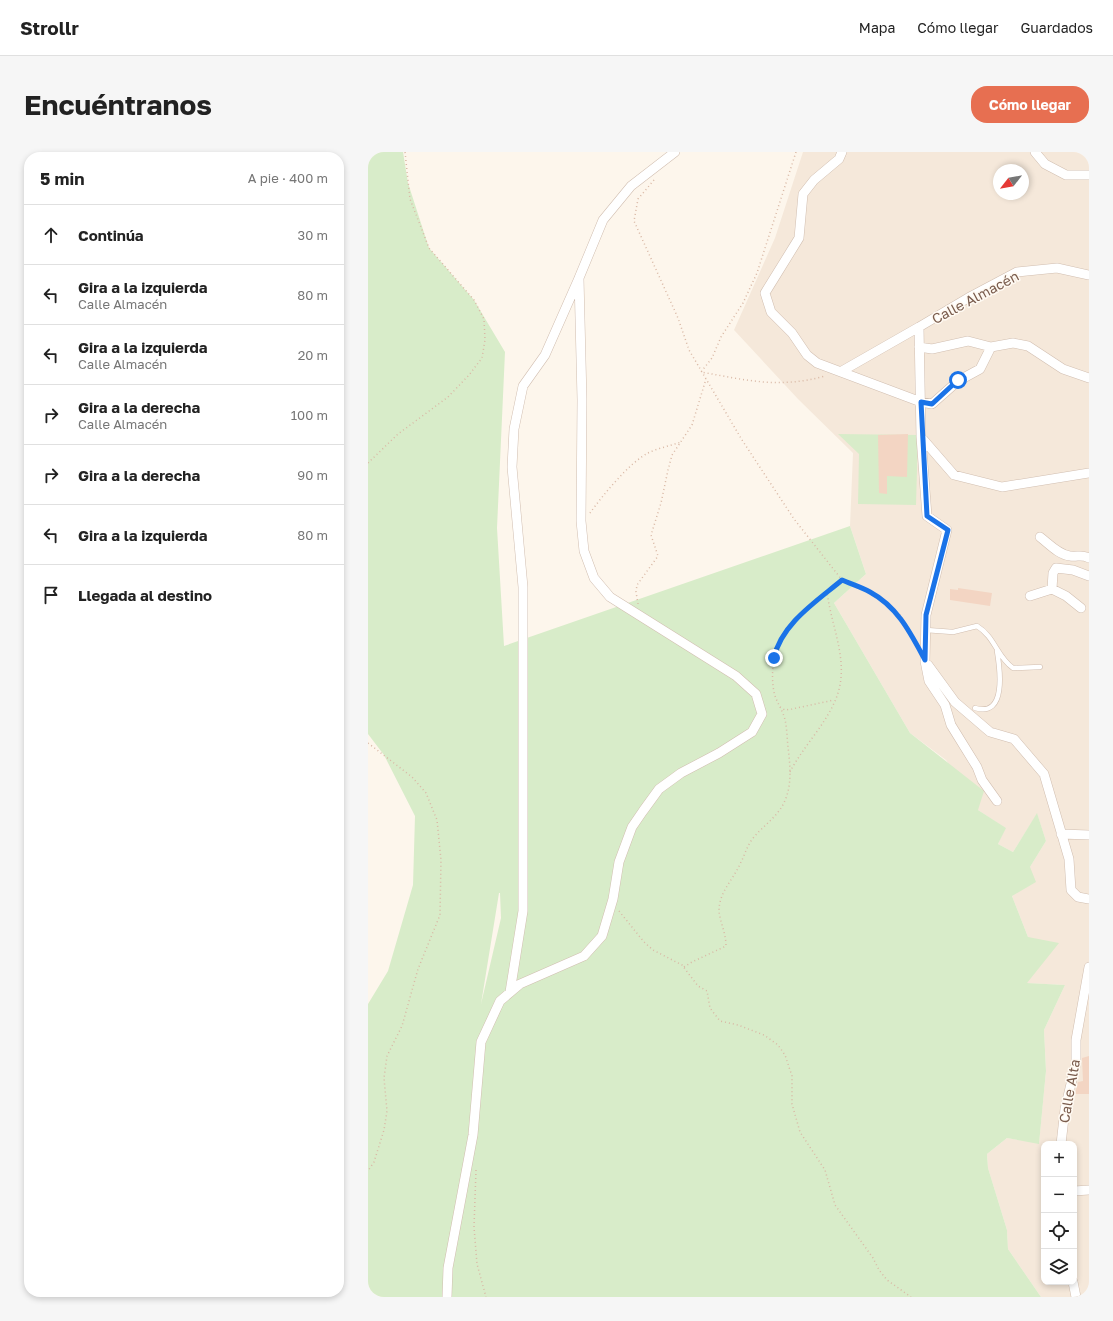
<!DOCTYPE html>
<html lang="es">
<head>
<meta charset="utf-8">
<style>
  body { margin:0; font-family:"Golos Text",sans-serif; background:#f6f6f6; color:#222 }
  .controls { position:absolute; right:12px; bottom:12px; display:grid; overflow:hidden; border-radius:8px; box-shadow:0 2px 6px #0003 }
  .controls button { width:36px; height:36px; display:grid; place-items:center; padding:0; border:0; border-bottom:1px solid #e0e0e0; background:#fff; color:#222; font:20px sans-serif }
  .compass { position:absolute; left:625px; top:12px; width:36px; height:36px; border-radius:50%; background:#fff; box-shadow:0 2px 6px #0003; rotate:239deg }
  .stop { position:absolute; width:12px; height:12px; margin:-9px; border:3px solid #1a73e8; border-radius:50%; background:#fff }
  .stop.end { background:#1a73e8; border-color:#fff; box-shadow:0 1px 4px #0008 }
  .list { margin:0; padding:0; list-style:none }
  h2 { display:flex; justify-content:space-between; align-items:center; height:52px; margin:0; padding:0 16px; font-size:17px }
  h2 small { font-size:13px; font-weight:400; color:#767676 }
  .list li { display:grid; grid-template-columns:26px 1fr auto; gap:12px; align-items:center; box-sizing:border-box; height:60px; padding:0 16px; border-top:1px solid #e0e0e0 }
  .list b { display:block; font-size:15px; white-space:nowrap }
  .list p { margin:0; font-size:13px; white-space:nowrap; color:#767676 }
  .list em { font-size:13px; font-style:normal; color:#767676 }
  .icon { flex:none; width:22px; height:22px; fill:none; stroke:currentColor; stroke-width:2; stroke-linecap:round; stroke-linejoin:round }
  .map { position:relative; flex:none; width:721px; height:1145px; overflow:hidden; border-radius:16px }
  header { display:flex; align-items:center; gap:24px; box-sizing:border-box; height:56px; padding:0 20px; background:#fff; border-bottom:1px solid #e0e0e0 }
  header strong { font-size:19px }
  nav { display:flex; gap:22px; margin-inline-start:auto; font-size:14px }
  .intro { display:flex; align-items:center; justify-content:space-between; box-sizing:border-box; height:96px; padding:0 24px }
  h1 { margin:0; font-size:28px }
  .button { padding:10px 18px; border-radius:16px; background:#e76f51; color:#fff; font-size:14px; font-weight:700 }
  main { display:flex; gap:24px; padding:0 24px }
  aside { flex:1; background:#fff; border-radius:16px; box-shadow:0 2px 6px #0003 }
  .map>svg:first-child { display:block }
  .residential { fill:#f5e8da; fill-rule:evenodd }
  .green { fill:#d8ecc9; fill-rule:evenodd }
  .building { fill:#f3d5c3 }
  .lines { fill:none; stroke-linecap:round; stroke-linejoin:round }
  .lane-casing { stroke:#d1beb0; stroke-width:5.5 }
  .street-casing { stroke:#d1beb0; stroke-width:10 }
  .path { stroke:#d9b8a5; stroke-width:1.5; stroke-dasharray:1 3; stroke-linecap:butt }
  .lane { stroke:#fff; stroke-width:4.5 }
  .street { stroke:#fff; stroke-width:9 }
  .route { stroke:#1a73e8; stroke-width:5 }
  .labels { text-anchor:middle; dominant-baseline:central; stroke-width:3; stroke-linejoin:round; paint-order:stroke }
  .street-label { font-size:14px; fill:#7a5c4d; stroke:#fffaf3 }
</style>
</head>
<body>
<header>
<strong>Strollr</strong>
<nav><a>Mapa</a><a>Cómo llegar</a><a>Guardados</a></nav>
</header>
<div class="intro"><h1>Encuéntranos</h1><a class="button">Cómo llegar</a></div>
<main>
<aside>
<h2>5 min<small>A pie · 400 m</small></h2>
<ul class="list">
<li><svg class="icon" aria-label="ahead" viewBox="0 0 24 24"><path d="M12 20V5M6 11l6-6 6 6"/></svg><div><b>Continúa</b></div><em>30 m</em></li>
<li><svg class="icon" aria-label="left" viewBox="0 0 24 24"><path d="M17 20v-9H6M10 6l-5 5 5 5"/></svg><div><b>Gira a la izquierda</b><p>Calle Almacén</p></div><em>80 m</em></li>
<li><svg class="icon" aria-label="left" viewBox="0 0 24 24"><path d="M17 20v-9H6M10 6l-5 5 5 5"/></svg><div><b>Gira a la izquierda</b><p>Calle Almacén</p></div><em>20 m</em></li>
<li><svg class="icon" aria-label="right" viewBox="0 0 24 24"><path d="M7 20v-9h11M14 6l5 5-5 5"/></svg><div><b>Gira a la derecha</b><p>Calle Almacén</p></div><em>100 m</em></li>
<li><svg class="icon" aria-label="right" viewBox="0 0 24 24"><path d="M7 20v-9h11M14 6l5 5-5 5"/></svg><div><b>Gira a la derecha</b></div><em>90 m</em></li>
<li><svg class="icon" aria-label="left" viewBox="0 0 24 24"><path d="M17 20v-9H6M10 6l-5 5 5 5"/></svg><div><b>Gira a la izquierda</b></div><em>80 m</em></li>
<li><svg class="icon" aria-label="arrive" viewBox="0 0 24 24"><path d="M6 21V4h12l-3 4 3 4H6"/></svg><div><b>Llegada al destino</b></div></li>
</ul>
</aside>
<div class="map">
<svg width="721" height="1145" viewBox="0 0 721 1145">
  <rect width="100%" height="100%" fill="#fdf6ec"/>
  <path class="residential" d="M435,0h286v1145h-48l-33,-48 -1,-19 -19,-62 -1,-14 20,-16 32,5 7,-72 -2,-41 21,-45 -39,-2 2,-46 -16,-41 34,-55 -9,-27 -24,38 -15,-8 7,-16 -27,-18 -32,-50 -36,-27 -76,-130 32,-29 -16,-48 3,-73 -55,-54 -64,-69 41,-92zM631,18h24v24h-24zM676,992h30v138h-30z"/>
  <path class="green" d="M0,0h35l5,31 21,65 45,52 31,52 -8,176 7,118 346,-120 16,48 -32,29 76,130 74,58 -6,19 28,18 -8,16 15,8 24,-39 9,28 -16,26 6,15 -24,14 16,41 31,6 -32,40 38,2 -21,45 2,41 -7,73 -32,-6 -20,16 1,14 19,62 1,19 33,48h-673v-293l20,-33 25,-86 2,-69 -31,-61 -16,-21zM132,741l1,25 -20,86 18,-111z
    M470,282l80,1 -2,70 -58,-1 1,-50z"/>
  <path class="building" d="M540,282l-1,43 -20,-1v18l-8,-1 -1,-58z
    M590,436l34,5 -2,13 -40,-6v-11l8,1z
    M721,904v38h-14l3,-12 5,-1 -1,-23z"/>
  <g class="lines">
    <g class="lane-casing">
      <path id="lane" d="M558,478l27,2 24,-6c18,11 20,31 36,42l27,-1
        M607,556c32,10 25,-39 22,-57"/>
    </g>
    <g class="street-casing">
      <path id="street" d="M474,0l-3,7 -25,21 -11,14 -4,44 -34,55 6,19 21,21 15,22 10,8 104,39 11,2 26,-23 22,-12 11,-22
        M667,0l10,12 21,11h23
        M551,195l13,2 36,-8 23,6 22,-4 15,3 35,23 26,9
        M474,219l77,-44
        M553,285l33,38 48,12 87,-14
        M672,385c9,7 19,18 30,19 8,1 12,-2 19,2
        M684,437l1,-16 3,-5 17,2 16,6
        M662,444l22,-7 14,7 15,12
        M560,513l27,37 35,30 24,7 30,35 25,85 2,31 7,7 11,2
        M629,649l-15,-21 -5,-13 -26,-42 -6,-20 -16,-24 -4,-20 1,-46 21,-85 -20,-14 -6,-79 -2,-110 49,-29 49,-26 40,-4 32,7
        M693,682l28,1
        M142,840l13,-81v-324l-11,-120 2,-38 9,-43 22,-31 34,-77 24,-58 28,-34 44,-34
        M693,992l4,-35 11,-46v-23l13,-73
        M706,1039l15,-1
        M705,1130l3,15
        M79,1145l1,-29 25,-133 8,-93 19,-41 20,-17 64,-28 18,-20 11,-37 6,-37 13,-35 11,-16 16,-22 22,-16 38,-20 33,-21 10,-18 -6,-20 -20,-18 -126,-79 -16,-19 -10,-27 -3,-30 1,-121 -3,-122"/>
    </g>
    <path class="path" d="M428,0l-39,121 -14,30 -22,34 -9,21 -11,14c45,8 78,17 124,4
      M286,28l-16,19 -4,22 44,97 11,32 53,90 52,79 48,61 29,12 29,23 16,28
      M0,311l30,-29 50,-37 21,-22 13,-17 3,-18 -1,-21 -10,-19 -45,-52 -19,-49 -5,-47
      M222,361c13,-18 39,-50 58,-60 10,-5 22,-7 33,-11
      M270,452l-2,-12 1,-7 21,-29 -7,-21 10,-32 7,-33 4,-15 20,-30 14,-46
      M412,555l5,3 7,-1 42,-9
      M0,591l44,34 14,16 11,27 4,40 -1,55 -22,54 -16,57 -15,30 -3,22 3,33 -3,19 -10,32 -6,9
      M422,620c14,-28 44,-55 50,-87 6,-31 -10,-64 -13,-94
      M251,759l25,31 9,8 29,15 16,21 9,5 3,17 10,13 18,4 26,10 14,10 7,10 7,21v28l8,28 25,38 10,35 38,53 6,12 8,10 24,17
      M316,815l8,-5 34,-16c0,-13 -6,-24 -7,-35 0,-19 14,-31 21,-47 5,-9 7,-19 14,-27 11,-13 26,-22 32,-39 6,-16 4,-34 2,-51 -1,-9 -1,-19 -3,-27 -2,-10 -9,-18 -11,-28 -10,-54 32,-82 68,-112
      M108,1018l-2,57 3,37 9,33"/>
    <use href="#lane" class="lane"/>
    <use href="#street" class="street"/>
  </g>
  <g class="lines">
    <path class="route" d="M406,506c7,-34 43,-57 68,-78 9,4 19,7 28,12 28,15 41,42 55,68l1,-45 22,-85 -21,-14 -6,-114 11,2 26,-24"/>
  </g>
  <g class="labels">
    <g class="street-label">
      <text transform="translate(607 145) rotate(-28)">Calle Almacén</text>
      <text transform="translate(701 939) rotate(-80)">Calle Alta</text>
    </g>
  </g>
</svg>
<div class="controls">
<button>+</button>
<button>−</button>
<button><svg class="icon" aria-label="locate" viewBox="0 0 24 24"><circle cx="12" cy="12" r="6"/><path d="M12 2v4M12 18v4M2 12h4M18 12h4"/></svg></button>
<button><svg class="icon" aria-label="layers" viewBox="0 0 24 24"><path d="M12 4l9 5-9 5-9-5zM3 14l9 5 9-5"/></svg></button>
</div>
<svg class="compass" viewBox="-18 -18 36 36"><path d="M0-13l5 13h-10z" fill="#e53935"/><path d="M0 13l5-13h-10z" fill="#767676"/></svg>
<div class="stop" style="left:590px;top:228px"></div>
<div class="stop end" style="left:406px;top:506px"></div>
</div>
</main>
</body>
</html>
